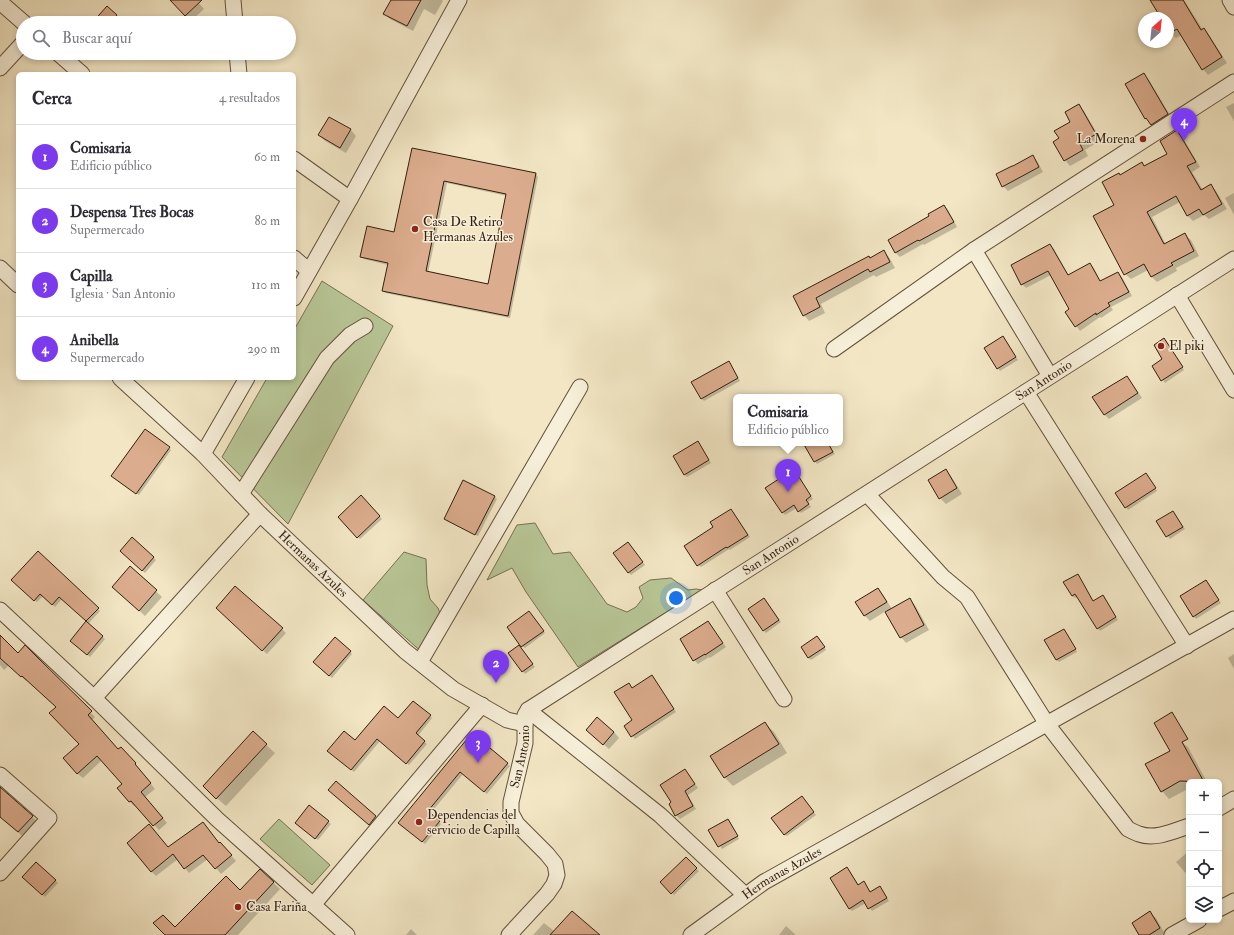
<!DOCTYPE html>
<html lang="es">
<head>
<meta charset="utf-8">
<style>
  body { margin:0; font-family:"IM FELL Double Pica",serif; background:#f2f2f3; color:#2b2b33 }
  .controls { position:absolute; right:12px; bottom:12px; display:grid; overflow:hidden; border-radius:6px; box-shadow:0 2px 6px #0003 }
  .controls button { width:36px; height:36px; display:grid; place-items:center; padding:0; border:0; border-bottom:1px solid #e1e1e2; background:#fff; color:#2b2b33; font:20px sans-serif }
  .compass { position:absolute; left:1138px; top:12px; width:36px; height:36px; border-radius:50%; background:#fff; box-shadow:0 2px 6px #0003; rotate:27deg }
  .you { position:absolute; left:676px; top:598px; width:14px; height:14px; margin:-10px; border:3px solid #fff; border-radius:50%; background:#1a73e8; box-shadow:0 0 0 6px #1a73e833 }
  .badge { display:grid; place-items:center; width:26px; height:26px; border-radius:50%; background:#7c3aed; color:#fff; font-size:13px; font-weight:700 }
  .pin { position:absolute; translate:-50% -33px; filter:drop-shadow(0 1px 2px #0008) }
  .pin::after { content:''; position:absolute; top:21px; width:14px; height:12px; background:inherit; clip-path:polygon(0 0,100% 0,50% 100%) }
  .popup { position:absolute; left:733px; top:394px; width:110px; height:52px; box-sizing:border-box; display:grid; place-content:center; border-radius:6px; background:#fff; filter:drop-shadow(0 1px 3px #0005); font-size:13px; white-space:nowrap; color:#7c7c81 }
  .popup b { font-size:15px; color:#2b2b33 }
  .popup::after { content:''; position:absolute; left:50%; top:100%; margin-left:-8px; border:8px solid transparent; border-top-color:#fff }
  .list { margin:0; padding:0; list-style:none }
  h2 { display:flex; justify-content:space-between; align-items:center; height:52px; margin:0; padding:0 16px; font-size:17px }
  h2 small { font-size:13px; font-weight:400; color:#7c7c81 }
  .list li { display:grid; grid-template-columns:26px 1fr auto; gap:12px; align-items:center; box-sizing:border-box; height:64px; padding:0 16px; border-top:1px solid #e1e1e2 }
  .list b { display:block; font-size:15px; white-space:nowrap }
  .list p { margin:0; font-size:13px; white-space:nowrap; color:#7c7c81 }
  .list em { font-size:13px; font-style:normal; color:#7c7c81 }
  .icon { flex:none; width:22px; height:22px; fill:none; stroke:currentColor; stroke-width:2; stroke-linecap:round; stroke-linejoin:round }
  .map { position:relative; flex:none; width:1234px; height:935px; overflow:hidden }
  .search { position:absolute; background:#fff; box-shadow:0 2px 6px #0003; left:16px; top:16px; width:280px; height:44px; display:flex; align-items:center; gap:10px; box-sizing:border-box; padding:0 14px; border-radius:22px; color:#7c7c81; font-size:15px }
  .panel { position:absolute; background:#fff; box-shadow:0 2px 6px #0003; left:16px; top:72px; width:280px; height:308px; border-radius:6px }
  .map>svg:first-child { display:block }
  .green { fill:#b8c696; stroke:#757252 }
  .shadow { fill:#0003; fill-rule:evenodd }
  .building { fill:#dbac8d; stroke:#321f0d; fill-rule:evenodd }
  .lines { fill:none; stroke-linecap:round; stroke-linejoin:round }
  .minor-casing { stroke:#62513b; stroke-width:17 }
  .minor { stroke:#f7efd9; stroke-width:15 }
  .poi-dot { fill:#8f2418; stroke:#f7efd9; stroke-width:1.5 }
  .labels { text-anchor:middle; dominant-baseline:central; stroke-width:3; stroke-linejoin:round; paint-order:stroke }
  .poi-label { font-size:13px; fill:#321f0d; stroke:#f7efd9; text-anchor:start }
  .street-label { font-size:13px; fill:#321f0d; stroke:#f7efd9 }
</style>
</head>
<body>
<div class="map">
<svg width="1234" height="935" viewBox="0 0 1234 935">
  <rect width="100%" height="100%" fill="#f2e6c4"/>
  <filter id="stains"><feTurbulence type="fractalNoise" baseFrequency=".005" numOctaves="4"/><feColorMatrix values="0 0 0 0 .2 0 0 0 0 .09 0 0 0 0 .02 0 0 0 .5 -.17"/></filter>
  <radialGradient id="worn" r=".72"><stop offset=".6" stop-color="#630" stop-opacity="0"/><stop offset="1" stop-color="#630" stop-opacity=".3"/></radialGradient>
  <path class="green" d="M322,281l71,45 -105,198 -66,-67 45,-79h27v-48z
    M535,523l18,31 17,-2 37,52 20,8 9,-5 7,-9 -4,-11 11,-7 21,-2 17,12 8,-1 6,1 -124,77 -52,-75 -14,-24 -25,12 30,-55z
    M404,552l22,7 1,26 3,14 8,9 5,13 -19,33 -61,-54z
    M279,819l51,46 -18,20 -52,-46z"/>
  <path class="shadow" d="M171,0h25l8,9 -13,12z
    M392,0h50l1,1 -8,14 -11,-6 -11,22 -23,-12 -6,-5z
    M1156,0h28l19,30 1,-1 5,6 18,28 -19,12 -5,-6 -21,-34 -6,3 -5,-5 -3,-5v-10h-6z
    M107,7l15,14 -1,2h-27z
    M1143,75l6,5 24,40 -16,10 -6,-5z
    M1234,103v18l-8,-14z
    M1079,105l5,6 17,29 -16,10 3,6 -18,10 -5,-6 -5,-21 11,-17z
    M329,118l22,12 5,6 -10,17 -21,-12 -6,-6z
    M1177,131l5,5 18,31 -8,5 11,18 8,-4 5,5 11,18 -18,10 -5,-4 -11,6 -5,-5 -8,-14 -28,15 14,28 19,-10 6,5 8,16 -23,12 1,3 -20,11 -6,-6 -3,-6 -17,9 -6,-5 -9,-69 4,-29 22,-12 3,3 24,-13z
    M413,149l123,25 2,3 -28,141 -125,-25 -2,-3 5,-25 -24,-6 -3,-2 34,-24zM447,183l60,13 -18,89 -61,-12z
    M1033,157l4,4 6,11 -35,19 -5,-5 -6,-12z
    M1234,193v22l-9,-17z
    M944,206l4,4 9,17 -33,18 -1,-1 -23,13 -4,-4 -7,-13 41,-24z
    M1050,245l4,4 15,27 21,-12 4,4 7,14 17,-9 4,4 10,19 -21,11 2,3 -12,8 -1,-1 -20,14 -14,-19 4,-2 -19,-35 -25,13 -4,-4z
    M884,252l5,5 6,11 -19,9 -2,-2 -53,29 4,9 -16,8 -5,-6 -10,-18 75,-40 2,1z
    M1005,340l13,20 -18,11 -2,-3z
    M1166,342l18,28 -19,13 -12,-17 11,-7z
    M731,365l9,16 -36,20 -2,-2z
    M1127,377l4,5 11,16 -33,21 -5,-5z
    M698,442l13,21 -24,14 -3,-3z
    M804,443h24l7,11 -18,10z
    M169,448l2,2 -32,45 -24,-17z
    M945,471l6,5 11,18 -16,10 -6,-6z
    M796,473l17,26 -5,3 3,5 -10,6 -4,-5 -12,7 -19,-27z
    M1148,477l9,14 -29,19 -2,-3z
    M494,496l3,3 -19,37 -31,-15 -2,-2z
    M361,497l21,22 -22,20 -21,-22z
    M731,510l19,27 -20,13 -1,-1 -28,18 -3,-2 16,-38z
    M1173,512l12,17 -15,10 -12,-17z
    M132,538l24,22 -11,13 -22,-20z
    M628,543l17,22 -14,10 -3,-3z
    M38,553l62,58 -12,13 17,15 -15,18 -19,-16 17,-19 -26,-23 -7,8 -12,-11 -6,6 -24,-22z
    M131,568l31,29 -17,19 -26,-24z
    M1078,575l2,3 14,24 11,-3 13,21 -18,11 -22,-34 -3,1 -3,-2z
    M1206,581l15,22 -25,16 -2,-3z
    M235,587l51,46 -19,21 -46,-42z
    M878,589l5,6 9,14 18,-9 5,5 14,25 -23,13 -5,-6 -15,-26 -16,10 -5,-5 -9,-13z
    M767,602l14,20 -15,11 -2,-3z
    M531,615l14,18 -20,15 -3,-2z
    M707,622l19,25 -16,11 -1,-1 -11,7 -4,-4z
    M1064,630l13,22 -18,10 -3,-2z
    M820,640l6,10 -15,10 -3,-3z
    M0,646l18,8 51,36 26,27 -3,3 26,30 7,3 14,16 16,20 -10,8 22,26 -8,7 -23,-25 -2,1 -4,-4 -7,-18 -21,-24 -19,18 -5,-4 -14,-16 16,-14 -23,-36 -29,-29 -2,2 -17,-16 -5,5 -4,-5z
    M521,649l14,18 -10,7 -15,-21z
    M350,651l2,3 -20,24 -18,-16z
    M1234,654v15l-6,-11z
    M652,676l24,36 -41,27 -10,-13 8,-5 -1,-32z
    M430,716l2,2 -14,18 9,8 -18,21 -29,-24 -26,31 -23,-19 68,-34z
    M765,723l9,9 13,21 -54,33 -8,-8 -14,-22z
    M1174,725l10,19 4,3 19,35h-18v13l-3,-5 -17,9 -7,-8 9,-40z
    M614,732l5,6 -10,11 -16,-14z
    M253,733l22,20 -49,53 -14,-12z
    M473,735l37,31 -23,28 -24,-20 -33,40 11,10 -16,20 -23,-19z
    M688,774l10,14 -10,7 8,14 -16,10 -4,-4 -6,-11z
    M336,782l42,37 -6,8 -41,-35z
    M0,787l41,38 -14,15 -27,-23z
    M802,797l14,18 -29,21 -3,-2z
    M309,807l22,17 -13,16 -19,-15z
    M730,822l9,17 -17,10 -12,-19z
    M168,848h57l11,13 -15,13 -13,-15 -19,14 -11,-14 -22,17 -5,-5z
    M1189,851v26l-13,-15z
    M686,859l13,12 -25,24 -12,-13z
    M36,863l22,20 -13,14 -22,-20z
    M847,868l12,17h7l5,8 9,-6 9,14 -17,10 -6,-8 -14,8 -3,-3z
    M260,870l20,19 -42,46h-72l9,-7 65,-36z
    M1150,913l6,5 9,16 -2,1h-23z
    M544,923l15,12h-26z
    M786,926l10,9h-17z
    M411,929l6,6h-11z"/>
  <path class="building" d="M170,0h32l-17,16z
    M391,0h30l-14,26 -24,-12z
    M1150,0h33l18,30 3,-2 18,29 -20,13 -25,-41 -9,5v-16h-7z
    M107,6l10,9 -6,8h-19z
    M1144,73l24,41 -17,11 -5,-7 -1,1 -20,-35z
    M1079,104l17,30 -16,10 3,6 -19,11 -11,-19 6,-4 -5,-7 16,-9 -5,-10z
    M329,117l22,12 -11,19 -22,-13z
    M1177,130l19,32 -9,4 14,24 10,-6 11,20 -19,11 -4,-6 -12,7 -11,-20 -29,16 17,32 21,-11 9,18 -23,12 2,2 -22,12 -7,-13 -20,11 -31,-59 21,-11 -12,-23 17,-9 1,2 22,-13 2,4 23,-12 -7,-13z
    M412,148l124,25 -28,143 -126,-25 6,-28 -28,-6 7,-31 27,6zM444,181l62,13 -18,90 -62,-13z
    M1033,155l6,12 -37,20 -6,-13 16,-8h1z
    M944,205l10,17 -35,19 -1,-1 -23,13 -7,-13 41,-24 -1,-2z
    M1050,244l18,31 22,-12 10,18 18,-9 11,20 -21,11 2,3 -14,9v-2l-21,14 -10,-15 4,-3 -21,-38 -27,14 -10,-20z
    M884,250l6,12 -20,10 -2,-3 -52,29 4,9 -17,9 -10,-20 76,-40 1,2z
    M1003,336l13,21 -19,12 -13,-21z
    M1164,338l19,29 -22,14 -9,-15 10,-7 -8,-14z
    M729,361l9,17 -37,21 -10,-17z
    M1127,376l11,17 -34,22 -12,-18z
    M145,429l25,18 -34,47 -25,-18z
    M698,441l11,19 -25,15 -11,-19z
    M803,443h25l5,9 -19,10z
    M794,469l17,27 -5,4 3,4 -11,8 -4,-7 -12,8 -17,-25z
    M946,469l11,19 -18,11 -11,-19z
    M1146,473l10,15 -31,20 -10,-15z
    M463,480l32,16 -20,39 -31,-16z
    M361,495l19,21 -23,22 -19,-21z
    M731,509l17,26 -21,13 -1,-1 -29,19 -13,-20 29,-19 -3,-5z
    M1173,511l10,16 -17,10 -10,-16z
    M132,537l22,20 -12,14 -22,-20z
    M628,542l15,20 -15,11 -15,-20z
    M38,551l61,57 -13,13 -27,-24 -7,8 -12,-11 -6,7 -23,-21z
    M130,566l27,24 -18,21 -27,-24z
    M1078,574l15,27 10,-6 13,22 -19,12 -22,-35 -3,2 -9,-14z
    M1206,580l13,20 -26,17 -13,-21z
    M235,586l48,42 -21,23 -46,-43z
    M878,588l9,14 -23,14 -9,-14z
    M764,598l15,22 -16,11 -15,-22z
    M910,598l14,27 -24,13 -15,-26z
    M529,611l15,20 -23,16 -14,-20z
    M86,621l17,15 -16,19 -17,-14z
    M708,621l15,22 -18,12v-1l-12,7 -13,-22z
    M1064,629l12,20 -20,11 -12,-20z
    M0,635l18,18 7,-8 13,13 54,53 -4,4 30,34 3,-2 15,16 -1,1 16,19 -10,9 22,26 -10,8 -22,-25 -2,1 -12,-14 5,-4 -25,-28 -20,18 -14,-16 16,-14 -30,-31 7,-6 -34,-31 -1,1 -21,-19z
    M817,636l8,11 -17,11 -7,-11z
    M335,637l16,14 -22,25 -16,-14z
    M519,645l14,19 -11,8 -14,-19z
    M652,675l22,34 -43,28 -7,-11 8,-6 -18,-28 15,-9 3,5z
    M413,701l18,14 -15,18 9,8 -19,23 -29,-25 -26,31 -24,-19 17,-20 11,9 29,-34 14,12z
    M1172,712l16,27 -6,3 22,40 -24,-1 -19,11 -16,-28 25,-13 -16,-28z
    M597,717l17,15 -11,13 -17,-15z
    M765,722l14,22 -55,34 -14,-22z
    M253,731l14,13 -51,55 -13,-13z
    M472,733l36,30 -24,29 -24,-20 -32,39 12,10 -18,21 -24,-19z
    M685,769l10,15 -10,7 8,15 -18,10 -6,-12 2,-2 -11,-17z
    M336,781l40,35 -7,9 -41,-35z
    M0,787l33,29 -15,16 -18,-15z
    M802,796l12,16 -30,23 -13,-17z
    M309,805l20,16 -14,18 -20,-16z
    M728,819l10,17 -20,11 -10,-17z
    M203,822l16,21 1,-1 12,13 -17,14 -12,-14 -19,14 -11,-15 -22,18 -24,-29 22,-19 19,23z
    M686,857l11,11 -26,26 -11,-12z
    M36,862l20,18 -14,15 -20,-18z
    M847,867l11,18 6,-4 6,11 10,-6 7,12 -19,11 -5,-9 -14,9 -19,-31z
    M260,869l14,13 -49,53h-60l-12,-12 10,-8 12,12 51,-51 14,14z
    M572,911l28,24h-50z
    M1150,911l10,17 -11,7h-10l-7,-12z"/>
  <g class="lines">
    <g class="minor-casing">
      <g id="minor">
        <path d="M233,0l2,23"/>
        <path d="M1230,0l4,7"/>
        <path d="M0,2l24,21"/>
        <path d="M58,53l24,21"/>
        <path d="M237,53l2,21"/>
        <path d="M0,68l23,-25"/>
        <path d="M294,159l56,40"/>
        <path d="M974,250l76,126"/>
        <path d="M294,258l15,13"/>
        <path d="M0,268l18,17"/>
        <path d="M1177,295l57,95"/>
        <path d="M294,298l56,-99 109,-199"/>
        <path d="M834,349l140,-99 260,-168"/>
        <path id="s1" d="M120,378l83,76 57,60 145,137 48,38 54,31 18,4"/>
        <path d="M1026,392l161,254"/>
        <path d="M203,454l44,-76"/>
        <path d="M241,494l86,-136 23,-23 15,-9"/>
        <path d="M867,494l76,83 24,20 80,127 81,105c4,2 8,4 11,5 16,6 35,-3 50,-8"/>
        <path d="M715,590l69,109"/>
        <path d="M0,610l94,88 123,121 130,116"/>
        <path d="M420,662l160,-275"/>
        <path d="M94,698l166,-184"/>
        <path d="M528,710l132,105 85,80"/>
        <path d="M0,775l49,43 -49,55"/>
        <path d="M1219,808l15,-9"/>
        <path d="M313,905l169,-200"/>
        <path d="M1219,909l15,-8"/>
        <path id="s2" d="M509,935l38,-41 7,-10 3,-9 -2,-11 -8,-10 -30,-30 -6,-11v-11l14,-59v-28l3,-5 706,-451"/>
        <path id="s3" d="M691,935l73,-53 470,-263"/>
        <path d="M1172,935l27,-15"/>
      </g>
    </g>
    <use href="#minor" class="minor"/>
  </g>
  <g class="poi-dot">
    <circle cx="1143" cy="139" r="4"/>
    <circle cx="415" cy="229" r="4"/>
    <circle cx="1161" cy="346" r="4"/>
    <circle cx="419" cy="822" r="4"/>
    <circle cx="238" cy="907" r="4"/>
  </g>
  <g class="labels">
    <g class="poi-label">
      <text x="1135" y="139" text-anchor="end">La Morena</text>
      <text x="423" y="222">Casa De Retiro<tspan x="423" dy="15">Hermanas Azules</tspan></text>
      <text x="1169" y="346">El piki</text>
      <text x="427" y="815">Dependencias del<tspan x="427" dy="15">servicio de Capilla</tspan></text>
      <text x="246" y="907">Casa Fariña</text>
    </g>
    <g class="street-label">
      <text stroke="none"><textPath href="#s2" startOffset="874">San Antonio</textPath></text>
      <text stroke="none"><textPath href="#s2" startOffset="550">San Antonio</textPath></text>
      <text stroke="none"><textPath href="#s1" startOffset="268">Hermanas Azules</textPath></text>
      <text stroke="none"><textPath href="#s2" startOffset="214">San Antonio</textPath></text>
      <text stroke="none"><textPath href="#s3" startOffset="110">Hermanas Azules</textPath></text>
    </g>
  </g>
  <rect width="100%" height="100%" filter="url(#stains)"/>
  <rect width="100%" height="100%" fill="url(#worn)"/>
</svg>
<div class="controls">
<button>+</button>
<button>−</button>
<button><svg class="icon" aria-label="locate" viewBox="0 0 24 24"><circle cx="12" cy="12" r="6"/><path d="M12 2v4M12 18v4M2 12h4M18 12h4"/></svg></button>
<button><svg class="icon" aria-label="layers" viewBox="0 0 24 24"><path d="M12 4l9 5-9 5-9-5zM3 14l9 5 9-5"/></svg></button>
</div>
<svg class="compass" viewBox="-18 -18 36 36"><path d="M0-13l5 13h-10z" fill="#e53935"/><path d="M0 13l5-13h-10z" fill="#7c7c81"/></svg>
<div class="you"></div>
<div class="pin badge" style="left:788px;top:492px">1</div>
<div class="popup"><b>Comisaria</b>Edificio público</div>
<div class="pin badge" style="left:496px;top:683px">2</div>
<div class="pin badge" style="left:478px;top:763px">3</div>
<div class="pin badge" style="left:1184px;top:141px">4</div>
<div class="search"><svg class="icon" aria-label="search" viewBox="0 0 24 24"><circle cx="10" cy="10" r="6"/><path d="M15 15l6 6"/></svg>Buscar aquí</div>
<section class="panel">
<h2>Cerca<small>4 resultados</small></h2>
<ul class="list">
<li><span class="badge">1</span><div><b>Comisaria</b><p>Edificio público</p></div><em>60 m</em></li>
<li><span class="badge">2</span><div><b>Despensa Tres Bocas</b><p>Supermercado</p></div><em>80 m</em></li>
<li><span class="badge">3</span><div><b>Capilla</b><p>Iglesia · San Antonio</p></div><em>110 m</em></li>
<li><span class="badge">4</span><div><b>Anibella</b><p>Supermercado</p></div><em>290 m</em></li>
</ul>
</section>
</div>
</body>
</html>
